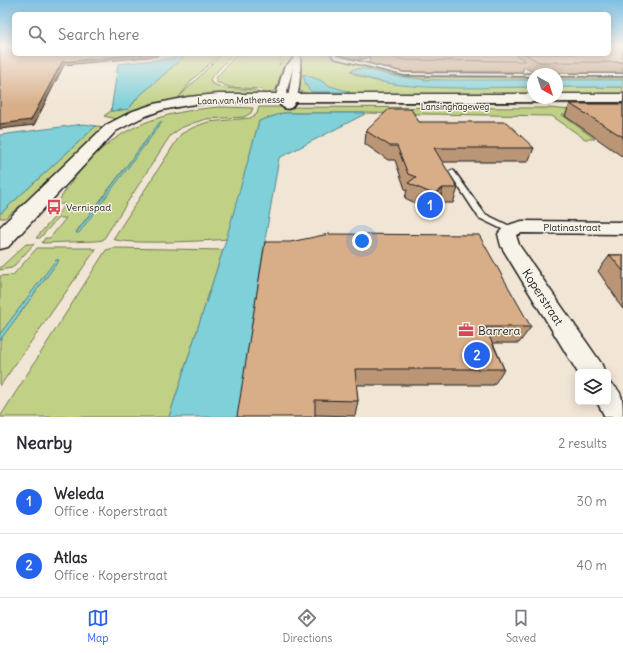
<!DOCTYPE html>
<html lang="en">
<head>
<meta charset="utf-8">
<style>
  body { margin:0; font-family:Delius,sans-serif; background:#f7f7f7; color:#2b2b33 }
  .controls { position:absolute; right:12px; bottom:12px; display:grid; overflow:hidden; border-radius:6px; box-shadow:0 2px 10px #0003 }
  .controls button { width:36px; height:36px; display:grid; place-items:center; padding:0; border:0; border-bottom:1px solid #e1e1e2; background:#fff; color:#2b2b33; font:20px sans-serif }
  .compass { position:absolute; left:527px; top:68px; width:36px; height:36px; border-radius:50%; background:#fff; box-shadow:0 2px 10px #0003; rotate:141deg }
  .you { position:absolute; left:362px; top:241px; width:14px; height:14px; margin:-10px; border:3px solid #fff; border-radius:50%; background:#1a73e8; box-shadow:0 0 0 6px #1a73e833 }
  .badge { display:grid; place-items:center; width:26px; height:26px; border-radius:50%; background:#2563eb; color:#fff; font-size:13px; font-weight:700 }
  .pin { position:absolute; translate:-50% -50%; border:2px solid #fff; box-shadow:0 1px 4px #0006 }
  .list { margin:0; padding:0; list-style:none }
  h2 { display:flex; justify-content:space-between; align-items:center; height:52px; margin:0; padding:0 16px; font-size:17px }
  h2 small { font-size:13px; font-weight:400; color:#7c7c81 }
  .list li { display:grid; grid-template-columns:26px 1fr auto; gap:12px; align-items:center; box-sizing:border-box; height:64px; padding:0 16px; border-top:1px solid #e1e1e2 }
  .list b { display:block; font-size:15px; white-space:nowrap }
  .list p { margin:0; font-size:13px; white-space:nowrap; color:#7c7c81 }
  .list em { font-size:13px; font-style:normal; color:#7c7c81 }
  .icon { flex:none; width:22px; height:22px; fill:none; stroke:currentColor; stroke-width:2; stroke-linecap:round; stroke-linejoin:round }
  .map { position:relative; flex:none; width:623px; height:417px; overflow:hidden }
  .search { position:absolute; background:#fff; box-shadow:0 2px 10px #0003; left:12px; right:12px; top:12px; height:44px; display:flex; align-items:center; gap:10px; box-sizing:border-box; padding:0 14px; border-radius:6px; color:#7c7c81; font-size:15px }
  .sheet { height:180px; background:#fff }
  nav { display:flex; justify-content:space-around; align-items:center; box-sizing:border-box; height:56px; border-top:1px solid #e1e1e2; background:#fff; font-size:11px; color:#7c7c81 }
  nav a { display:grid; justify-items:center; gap:2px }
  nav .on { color:#2563eb }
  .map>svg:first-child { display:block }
  .green { fill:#c0d186; stroke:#6e7651; fill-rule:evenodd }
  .water { fill:#7fd0d9; stroke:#57888d }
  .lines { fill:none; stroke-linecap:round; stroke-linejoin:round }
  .service-casing { stroke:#1c1c1c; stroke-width:3 }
  .minor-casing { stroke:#1c1c1c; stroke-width:3 }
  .tertiary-casing { stroke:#1c1c1c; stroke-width:3 }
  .service { fill:#f7f3e8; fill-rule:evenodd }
  .minor { fill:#f7f3e8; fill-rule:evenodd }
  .tertiary { fill:#f7f3e8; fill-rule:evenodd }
  .wall { fill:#ba9676; stroke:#1c1c1c }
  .shaded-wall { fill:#977a60; stroke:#1c1c1c }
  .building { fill:#d8ae89; stroke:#1c1c1c }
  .labels { text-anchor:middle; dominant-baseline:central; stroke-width:3; stroke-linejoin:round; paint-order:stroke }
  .far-street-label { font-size:9px; fill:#1c1c1c; stroke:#f7f3e8 }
  .poi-label { font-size:10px; fill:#1c1c1c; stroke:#f7f3e8; text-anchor:start }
  .street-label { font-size:10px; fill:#1c1c1c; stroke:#f7f3e8 }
  .near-street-label { font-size:12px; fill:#1c1c1c; stroke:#f7f3e8 }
  .near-poi-label { font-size:12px; fill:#1c1c1c; stroke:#f7f3e8; text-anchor:start }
</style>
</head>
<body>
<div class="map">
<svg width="623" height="417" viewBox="0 0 623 417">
  <rect width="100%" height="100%" fill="#f1e5d5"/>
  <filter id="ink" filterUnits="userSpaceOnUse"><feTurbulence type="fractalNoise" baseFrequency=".025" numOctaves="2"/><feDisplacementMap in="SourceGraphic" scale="8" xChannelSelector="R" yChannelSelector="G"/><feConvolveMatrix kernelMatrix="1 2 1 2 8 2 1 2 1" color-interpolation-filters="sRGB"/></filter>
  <g filter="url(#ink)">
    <path class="green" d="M187,54h33l-27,25 -14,18 43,-43h11l-23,25 1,4 12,5 31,2 4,2 -1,5h-44l-90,21 -7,1 -12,-3 7,-5 18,-2 8,-11z
      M237,54h45l-3,11 3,-2 3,-9h7l-1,7 -10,12 -5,17 -13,6v-5l-3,-2 -31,-2 -13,-5v-4z
      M301,54h29l1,4 64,17 19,2 119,1v2c-46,0 -93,3 -138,-4 -13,-1 -33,-13 -45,-5 26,21 146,16 183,16v9l-221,-1 -10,-3 -4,-4z
      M557,78h66v2h-66z
      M557,87h66v9h-66z
      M319,100l304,1v3l-308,-1z
      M220,107l33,1 -2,5 -7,4 -38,2 -13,4 -12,5 -11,8 -67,104 -7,1 -54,2 3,-5h5l16,-20h-8l-18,20h-4l30,-34h-9c40,-67 86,-91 163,-97zM160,122h2l-83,110h-3z
      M259,107l290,1 74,7h-61l33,24h-10l-33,-23 -188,-3h-81l-24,8 -32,118c-17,2 -102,6 -114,0l68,-105 13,-7 14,-5 42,-4 7,-4z
      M96,126l11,1 -61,58 -41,33h-5v-4z
      M26,244h8l-22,24 -12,2v-2z
      M37,248h55l-1,1h5l-96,137v-46l59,-80h-3l-56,74v-58l13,-1z
      M114,248l109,2 -54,167h-169l106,-167z"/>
    <path class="water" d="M179,54h8l-50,44 -8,11 -18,2 7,-47 56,-6z
      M354,69h11l29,7 33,4h106v7c-46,0 -144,7 -182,-16z
      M303,74l17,6 7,5 23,7h-38l-6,-6z
      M557,80h66v7h-66z
      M283,113h81l1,1 -86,44 -13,76 -28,183h-69l54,-167 36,-129z
      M160,122h2l-83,111h-3z
      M84,124l12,2 -96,88v-79z
      M56,260h3l-59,80v-6z"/>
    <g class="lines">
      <g class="service-casing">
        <path id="service" d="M332,54h4v2l68,17 130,1 -1,2 -129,-1 -70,-17z
          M556,74h67v2h-66z
          M452,170l2,1 31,43 29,14 1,2 -1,2h-6l-29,-14 -30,-46z"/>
      </g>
      <g class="minor-casing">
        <path id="minor" d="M294,54h6c1,14 1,79 -25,45l9,-31 10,-10zM293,67l-5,31 -1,2 -2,-2z
          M522,221l101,1v12l-101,-1 -6,2 3,10 82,118 4,9 -27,1 -77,-127 -3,-12c6,-9 14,-10 24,-13z
          M608,382c15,8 15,17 15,35h-18l-8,-15h11z"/>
      </g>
      <g class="tertiary-casing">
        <path id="tertiary" d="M218,94h315v4h24v-4h66v8h-405l-30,3 -26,5 -19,7 -27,14 -108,116 -8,2v-22l106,-102 27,-14 21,-7 34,-7z"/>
      </g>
      <use href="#service" class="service"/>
      <use href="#minor" class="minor"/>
      <use href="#tertiary" class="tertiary"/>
    </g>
    <path class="wall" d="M623,46v27h-88l-11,-6 -2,5h-118l-35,-9 1,-6 -10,3 -22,-5v-1h271z
      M570,104h53v53l-58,-41z
      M419,122l115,26 -6,14h-86l16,26 -5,15h-14l-10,7 -24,-12 2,-8 -2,-1 -10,-29h-7l-23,-16 1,-13z
      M265,242l266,85 -12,16h-26l11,26 -10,16h-138l2,16 -3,15 -40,-1z
      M610,255h13v54l-7,-9 1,-1 -19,-28z"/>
    <path class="shaded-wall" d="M143,54h14l1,2 -94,9 -30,60 -34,4v-5l62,-62z
      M360,54h10v3l-10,3z
      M443,188l-4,15 -10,7 4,-16z"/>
    <path class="building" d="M0,46h14v8h129l-81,8 -31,58 -31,4z
      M609,46h14v16h-84l-14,-8h84z
      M379,54h135l12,7 -120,-1z
      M570,104h53v33z
      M389,109h22l8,13h87l28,26h-100l24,40h-15l-10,6 -25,-11 8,-6 -8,-3 -11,-28h-7l-24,-15z
      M329,234l150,1 52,92h-46l19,42h-149l3,32 -43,-1v17h-78l28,-175h25z
      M610,255h13v16z"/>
  </g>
  <linearGradient id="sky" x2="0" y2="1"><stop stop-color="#7ebfe2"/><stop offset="0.44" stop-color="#f9f3ec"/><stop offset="1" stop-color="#f9f3ec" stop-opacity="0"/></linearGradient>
  <rect width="623" height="105" fill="url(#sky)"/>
  <defs>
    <g id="bus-bare" transform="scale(1.2)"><path d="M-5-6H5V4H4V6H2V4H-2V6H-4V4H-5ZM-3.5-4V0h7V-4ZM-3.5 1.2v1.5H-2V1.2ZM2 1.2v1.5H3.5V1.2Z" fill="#d1495b" stroke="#f7f3e8" stroke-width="2.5" paint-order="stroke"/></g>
    <g id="office-bare" transform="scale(1.2)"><path d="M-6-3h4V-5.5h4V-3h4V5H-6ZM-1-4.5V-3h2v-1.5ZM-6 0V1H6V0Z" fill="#d1495b" stroke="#f7f3e8" stroke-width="2.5" paint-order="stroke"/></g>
  </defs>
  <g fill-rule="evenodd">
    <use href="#bus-bare" x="54" y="207"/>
    <use href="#office-bare" x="466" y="330"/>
  </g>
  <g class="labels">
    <g class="far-street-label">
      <text transform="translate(241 100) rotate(-1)">Laan van Mathenesse</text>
      <text x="455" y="106">Lansinghageweg</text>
    </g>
    <g class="poi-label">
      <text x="66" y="207">Vernispad</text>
    </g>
    <g class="street-label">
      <text x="572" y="227">Platinastraat</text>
    </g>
    <g class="near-street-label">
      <text transform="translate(543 297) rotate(57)">Koperstraat</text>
    </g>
    <g class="near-poi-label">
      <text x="478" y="330">Barrera</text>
    </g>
  </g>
</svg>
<div class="controls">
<button><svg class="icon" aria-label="layers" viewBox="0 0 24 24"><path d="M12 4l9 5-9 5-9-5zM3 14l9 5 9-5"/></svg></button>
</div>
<svg class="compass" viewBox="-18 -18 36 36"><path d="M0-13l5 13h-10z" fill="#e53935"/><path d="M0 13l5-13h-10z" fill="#7c7c81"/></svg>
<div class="you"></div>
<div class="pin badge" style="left:430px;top:205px">1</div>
<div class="pin badge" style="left:477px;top:355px">2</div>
<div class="search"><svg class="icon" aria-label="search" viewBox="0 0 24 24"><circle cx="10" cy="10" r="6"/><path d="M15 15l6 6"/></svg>Search here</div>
</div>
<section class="sheet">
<h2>Nearby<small>2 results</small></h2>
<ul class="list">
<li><span class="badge">1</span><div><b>Weleda</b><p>Office · Koperstraat</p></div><em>30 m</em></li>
<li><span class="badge">2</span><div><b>Atlas</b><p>Office · Koperstraat</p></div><em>40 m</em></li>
</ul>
</section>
<nav>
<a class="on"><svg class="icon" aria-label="map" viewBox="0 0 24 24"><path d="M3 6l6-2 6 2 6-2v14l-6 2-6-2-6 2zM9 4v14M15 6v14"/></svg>Map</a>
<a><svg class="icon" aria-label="directions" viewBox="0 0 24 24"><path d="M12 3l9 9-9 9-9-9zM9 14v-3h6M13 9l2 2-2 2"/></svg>Directions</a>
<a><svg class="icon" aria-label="saved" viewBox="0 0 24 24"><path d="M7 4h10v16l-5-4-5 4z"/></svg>Saved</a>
</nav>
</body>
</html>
